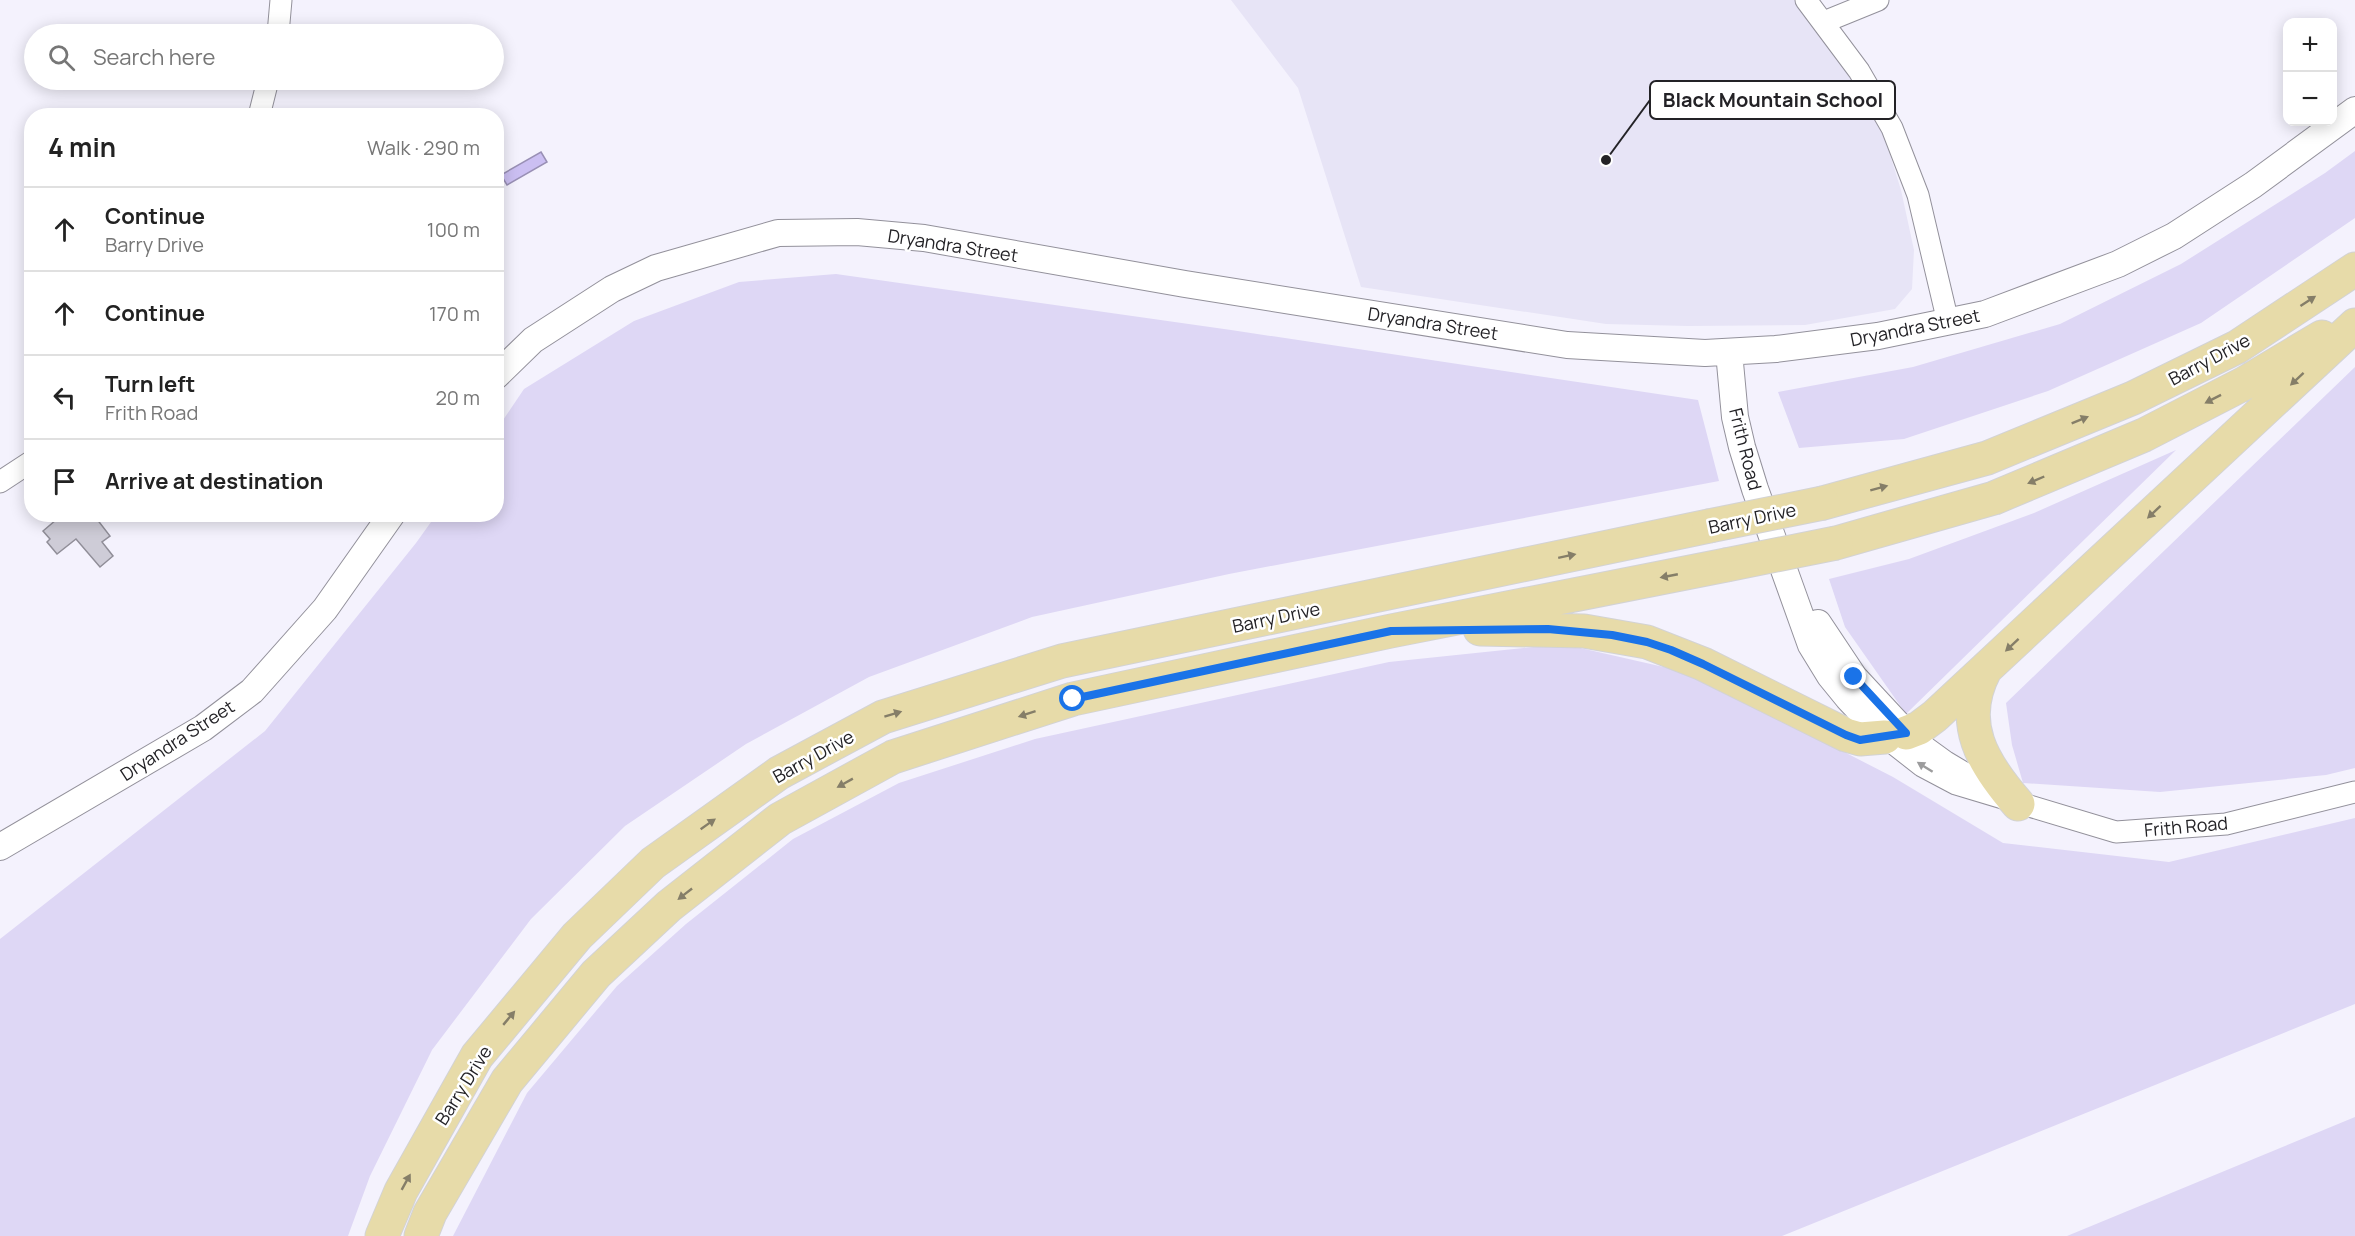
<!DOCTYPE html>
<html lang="en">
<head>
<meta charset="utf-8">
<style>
  body { margin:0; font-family:Manrope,sans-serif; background:#f2f2f2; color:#222 }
  .controls { position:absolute; right:18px; top:18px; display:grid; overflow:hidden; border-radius:12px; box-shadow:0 3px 15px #0003 }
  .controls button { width:54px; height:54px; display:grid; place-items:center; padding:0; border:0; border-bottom:2px solid #e0e0e0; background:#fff; color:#222; font:30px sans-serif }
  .stop { position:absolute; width:18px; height:18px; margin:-14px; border:4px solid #1a73e8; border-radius:50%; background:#fff }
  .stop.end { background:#1a73e8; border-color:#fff; box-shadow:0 2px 6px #0008 }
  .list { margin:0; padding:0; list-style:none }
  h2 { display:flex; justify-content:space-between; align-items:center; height:78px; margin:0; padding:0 24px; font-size:26px }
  h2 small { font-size:20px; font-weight:400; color:#767676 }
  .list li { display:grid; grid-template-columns:39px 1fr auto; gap:18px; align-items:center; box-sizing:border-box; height:84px; padding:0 24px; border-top:2px solid #e0e0e0 }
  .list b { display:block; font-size:22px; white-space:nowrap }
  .list p { margin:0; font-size:20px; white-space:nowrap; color:#767676 }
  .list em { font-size:20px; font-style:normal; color:#767676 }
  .icon { flex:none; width:33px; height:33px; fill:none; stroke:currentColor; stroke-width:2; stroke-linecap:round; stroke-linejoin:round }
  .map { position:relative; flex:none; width:2355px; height:1236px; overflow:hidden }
  .search { position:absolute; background:#fff; box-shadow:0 3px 15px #0003; left:24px; top:24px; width:480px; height:66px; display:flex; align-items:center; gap:15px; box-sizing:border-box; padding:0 21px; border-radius:33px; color:#767676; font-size:22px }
  .panel { position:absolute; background:#fff; box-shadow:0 3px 15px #0003; left:24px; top:108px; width:480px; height:414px; border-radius:24px }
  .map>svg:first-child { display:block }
  .built { fill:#e7e4f6 }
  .green { fill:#ded7f5 }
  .water { fill:#cbbff2; stroke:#9990b5; stroke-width:1.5 }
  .building { fill:#ceccd7; stroke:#908e98; stroke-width:1.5 }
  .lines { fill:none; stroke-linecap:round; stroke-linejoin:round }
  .minor-casing { stroke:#93919b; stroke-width:23 }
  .tertiary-casing { stroke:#93919b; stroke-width:28 }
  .primary-casing { stroke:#d3d3d4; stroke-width:35 }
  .minor { stroke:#fff; stroke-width:21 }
  .tertiary { stroke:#fff; stroke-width:26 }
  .primary { stroke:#e7dba9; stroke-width:33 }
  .primary-bridge-casing { stroke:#d3d3d4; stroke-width:35; stroke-linecap:butt }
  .primary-bridge { stroke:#e7dba9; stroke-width:33 }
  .oneway { fill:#857e68 }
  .oneway2 { fill:#9c9c9d }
  .route { stroke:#1a73e8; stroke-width:8 }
  .labels { text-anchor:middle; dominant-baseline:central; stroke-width:5; stroke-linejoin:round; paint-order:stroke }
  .street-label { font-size:18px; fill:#232226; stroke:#fff }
  .leader { fill:none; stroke:#232226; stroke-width:2 }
  .callout-dot { fill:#232226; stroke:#fff; stroke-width:2 }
  .callout { fill:#fff; stroke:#232226; stroke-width:2 }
  .callout-label { font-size:20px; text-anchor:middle; font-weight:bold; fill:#232226 }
</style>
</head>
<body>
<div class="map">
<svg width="2355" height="1236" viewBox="0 0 2355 1236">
  <rect width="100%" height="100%" fill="#f4f2fd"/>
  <path class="built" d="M1231,0h563l59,77 29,52 19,61 13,60 -2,39 -17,20 -90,16 -117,1 -82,-2 -245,-37 -63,-199z"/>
  <path class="green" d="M2355,151v67l-154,105 -153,68 -144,48 -105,9 -21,-56 135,-25 147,-43 121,-60 144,-91z
    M836,274l395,56 467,70 21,81 -490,93 -197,43 -163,60 -123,67 -121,82 -94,93 -99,131 -62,126 -22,60h-348v-297l265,-208 151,-188 20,-28 60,-1 1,-85 27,-40 110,-68 105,-39z
    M2355,367v401l-29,7 -166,17 -137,-9 -11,-38 -6,-42z
    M2176,450l-270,264 -61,-87 -16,-48 80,-20 125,-46z
    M1563,644l127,29 203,104 110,66 166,19 186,-44v186l-573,232h-1329l74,-143 90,-107 69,-62 107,-85 106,-56 136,-44 354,-77z
    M2355,1117v119h-288z"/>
  <path class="water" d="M541,152l6,10 -40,23 -6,-10z"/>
  <path class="building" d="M63,514h30l17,22 -8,6 11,14 -13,11 -24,-28 -19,15 -10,-12 3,-3 -7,-8z"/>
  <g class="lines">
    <g class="minor-casing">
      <path id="minor" d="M1806,0l53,71 33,57 26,67 30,127
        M1824,22l54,-22
        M278,34l3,-34
        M259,116l9,-36
        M0,482l32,-21
        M1906,733l40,29 32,19
        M1885,737l37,29 34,18 160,48 110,-8 129,-32"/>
    </g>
    <g class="tertiary-casing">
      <path id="tertiary" d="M1729,352l6,65 7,30 13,42 56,156 19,31 18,22 37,39 10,-2
        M496,376l37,-36 79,-51 44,-21 122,-35 79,-1 67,6 261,46 382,61 138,8 71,-4 102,-13 107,-22 133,-50 56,-28 79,-51 102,-75
        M1818,623l36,54 52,56
        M0,847l203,-119 49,-37 73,-82 67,-95"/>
    </g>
    <g class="primary-casing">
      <path id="primary" d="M1823,503l164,-45 146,-60 104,-51 118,-78
        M1836,543l158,-45 150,-63 101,-52 77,-46
        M1480,629l104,2 63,11 56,22 143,71 14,4 25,-2
        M1985,670c-28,53 -2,94 33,134
        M1906,733l13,-5 16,-12 420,-391
        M382,1236l19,-45 76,-135 100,-120 76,-73 126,-90 104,-56 179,-56 647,-135
        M421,1236l9,-23 77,-132 89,-107 73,-68 111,-87 113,-62 180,-58 318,-68 335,-66"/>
    </g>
    <use href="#minor" class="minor"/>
    <use href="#tertiary" class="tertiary"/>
    <use href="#primary" class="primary"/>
    <g class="primary-bridge-casing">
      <path id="primary-bridge" d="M1709,526l114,-23
        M1726,565l110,-22"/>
    </g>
    <use href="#primary-bridge" class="primary-bridge"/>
  </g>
  <defs><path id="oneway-solid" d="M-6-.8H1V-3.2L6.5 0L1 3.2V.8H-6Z" transform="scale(1.5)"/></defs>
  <g class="oneway">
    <use href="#oneway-solid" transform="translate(2308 301) rotate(-33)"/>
    <use href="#oneway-solid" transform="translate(2297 379) rotate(137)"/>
    <use href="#oneway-solid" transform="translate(2213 399) rotate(153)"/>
    <use href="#oneway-solid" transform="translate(2080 420) rotate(-22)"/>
    <use href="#oneway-solid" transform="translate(2036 480) rotate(157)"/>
    <use href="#oneway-solid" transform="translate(1879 488) rotate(-15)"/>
    <use href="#oneway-solid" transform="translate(2154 512) rotate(137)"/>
    <use href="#oneway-solid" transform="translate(1567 556) rotate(-12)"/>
    <use href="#oneway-solid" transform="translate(1669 576) rotate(169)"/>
    <use href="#oneway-solid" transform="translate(2012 645) rotate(137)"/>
    <use href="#oneway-solid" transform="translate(893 714) rotate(-17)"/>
    <use href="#oneway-solid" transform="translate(1027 714) rotate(162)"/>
    <use href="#oneway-solid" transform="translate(845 783) rotate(151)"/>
    <use href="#oneway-solid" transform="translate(708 824) rotate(-35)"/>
    <use href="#oneway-solid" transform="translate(685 894) rotate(142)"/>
    <use href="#oneway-solid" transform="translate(509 1018) rotate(-50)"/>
    <use href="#oneway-solid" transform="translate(406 1182) rotate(-61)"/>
  </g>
  <use class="oneway2" href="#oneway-solid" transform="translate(1925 767) rotate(-148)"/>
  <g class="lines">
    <path class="route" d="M1073,699l318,-68 157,-2 64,6 35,7 24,8 32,14 143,71 14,5 46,-7 -52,-56"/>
  </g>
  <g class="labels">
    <g class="street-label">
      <text transform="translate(953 245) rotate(9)">Dryandra Street</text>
      <text transform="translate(1433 323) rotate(9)">Dryandra Street</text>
      <text transform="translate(1915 327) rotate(-11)">Dryandra Street</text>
      <text transform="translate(2209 359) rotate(-28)">Barry Drive</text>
      <text transform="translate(1746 449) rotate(76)">Frith Road</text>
      <text transform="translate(1752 518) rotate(-12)">Barry Drive</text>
      <text transform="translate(1276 617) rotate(-12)">Barry Drive</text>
      <text transform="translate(177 740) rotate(-33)">Dryandra Street</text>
      <text transform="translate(813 756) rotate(-29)">Barry Drive</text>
      <text transform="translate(2186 826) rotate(-5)">Frith Road</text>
      <text transform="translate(463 1085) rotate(-58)">Barry Drive</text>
    </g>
  </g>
  <path class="leader" d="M1606 160L1650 100"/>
  <circle class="callout-dot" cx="1606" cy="160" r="6"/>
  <rect class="callout" x="1650" y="81" width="245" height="38" rx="6"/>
  <g class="callout-label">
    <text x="1773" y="107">Black Mountain School</text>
  </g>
</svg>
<div class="controls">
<button>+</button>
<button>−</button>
</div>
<div class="stop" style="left:1073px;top:699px"></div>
<div class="stop end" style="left:1854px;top:677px"></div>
<div class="search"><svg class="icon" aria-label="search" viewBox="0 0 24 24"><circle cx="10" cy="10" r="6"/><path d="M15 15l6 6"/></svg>Search here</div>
<section class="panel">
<h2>4 min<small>Walk · 290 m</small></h2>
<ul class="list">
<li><svg class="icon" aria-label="ahead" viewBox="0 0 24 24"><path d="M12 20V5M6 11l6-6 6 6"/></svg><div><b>Continue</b><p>Barry Drive</p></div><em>100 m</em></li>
<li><svg class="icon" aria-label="ahead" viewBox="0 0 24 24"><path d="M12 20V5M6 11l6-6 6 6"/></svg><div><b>Continue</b></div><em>170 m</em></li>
<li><svg class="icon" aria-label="left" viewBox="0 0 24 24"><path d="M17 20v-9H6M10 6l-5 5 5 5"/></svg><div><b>Turn left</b><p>Frith Road</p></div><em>20 m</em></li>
<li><svg class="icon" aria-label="arrive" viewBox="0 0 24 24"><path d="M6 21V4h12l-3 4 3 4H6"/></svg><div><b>Arrive at destination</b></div></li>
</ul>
</section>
</div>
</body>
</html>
